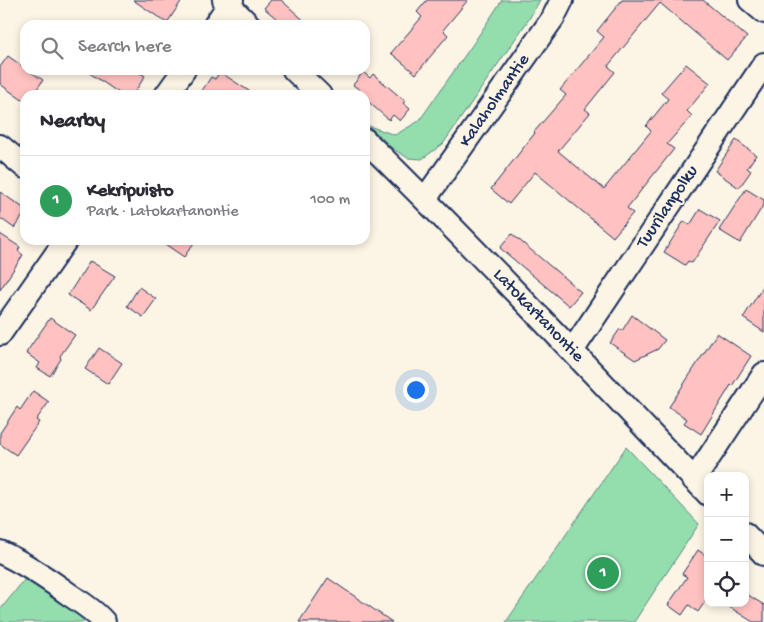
<!DOCTYPE html>
<html lang="en">
<head>
<meta charset="utf-8">
<style>
  body { margin:0; font-family:"Gochi Hand",sans-serif; background:#f2f2f3; color:#2b2b33 }
  .controls { position:absolute; right:15px; bottom:15px; display:grid; overflow:hidden; border-radius:10px; box-shadow:0 2px 8px #0003 }
  .controls button { width:45px; height:45px; display:grid; place-items:center; padding:0; border:0; border-bottom:1px solid #e1e1e2; background:#fff; color:#2b2b33; font:25px sans-serif }
  .you { position:absolute; left:415px; top:389px; width:18px; height:18px; margin:-12px; border:4px solid #fff; border-radius:50%; background:#1a73e8; box-shadow:0 0 0 8px #1a73e833 }
  .badge { display:grid; place-items:center; width:32px; height:32px; border-radius:50%; background:#d93025; color:#fff; font-size:16px; font-weight:700 }
  .pin { position:absolute; translate:-50% -50%; border:2px solid #fff; box-shadow:0 1px 5px #0006 }
  .list { margin:0; padding:0; list-style:none }
  h2 { display:flex; justify-content:space-between; align-items:center; height:65px; margin:0; padding:0 20px; font-size:21px }
  h2 small { font-size:16px; font-weight:400; color:#7c7c81 }
  .list li { display:grid; grid-template-columns:32px 1fr auto; gap:15px; align-items:center; box-sizing:border-box; height:90px; padding:0 20px; border-top:1px solid #e1e1e2 }
  .list b { display:block; font-size:19px; white-space:nowrap }
  .list p { margin:0; font-size:16px; white-space:nowrap; color:#7c7c81 }
  .list em { font-size:16px; font-style:normal; color:#7c7c81 }
  .icon { flex:none; width:28px; height:28px; fill:none; stroke:currentColor; stroke-width:2; stroke-linecap:round; stroke-linejoin:round }
  .map { position:relative; flex:none; width:764px; height:622px; overflow:hidden }
  .search { position:absolute; background:#fff; box-shadow:0 2px 8px #0003; left:20px; top:20px; width:350px; height:55px; display:flex; align-items:center; gap:12px; box-sizing:border-box; padding:0 18px; border-radius:15px; color:#7c7c81; font-size:19px }
  .panel { position:absolute; background:#fff; box-shadow:0 2px 8px #0003; left:20px; top:90px; width:350px; height:155px; border-radius:15px }
  .map>svg:first-child { display:block }
  .green { fill:#94dead; stroke:#588686 }
  .building { fill:#ffc2c0; stroke:#1b2f5e }
  .lines { fill:none; stroke-linecap:round; stroke-linejoin:round }
  .minor-casing { stroke:#1b2f5e; stroke-width:26 }
  .minor { stroke:#fcf5e5; stroke-width:22 }
  .labels { text-anchor:middle; dominant-baseline:central; stroke-width:4; stroke-linejoin:round; paint-order:stroke }
  .street-label { font-size:18px; fill:#1b2f5e; stroke:#fcf5e5 }
</style>
</head>
<body>
<div class="map">
<svg width="764" height="622" viewBox="0 0 764 622">
  <rect width="100%" height="100%" fill="#fcf5e5"/>
  <filter id="ink" filterUnits="userSpaceOnUse"><feTurbulence type="fractalNoise" baseFrequency=".02" numOctaves="2"/><feDisplacementMap in="SourceGraphic" scale="10" xChannelSelector="R" yChannelSelector="G"/><feConvolveMatrix kernelMatrix="1 2 1 2 8 2 1 2 1" color-interpolation-filters="sRGB"/></filter>
  <g filter="url(#ink)">
    <path class="green" d="M502,0h38l-11,19 -86,125 -21,15 -14,-1 -15,-9 -24,-23 26,9 24,-14 56,-80z
      M626,447l73,77 -65,98h-128z
      M28,575l61,47h-89v-12z"/>
    <path class="building" d="M133,0h49l-15,23z
      M271,0h10l28,25h-25l-20,-17z
      M427,0h41l-25,30 5,5 -32,39 -25,-21 31,-36 -5,-5z
      M622,0h81l44,37 -20,23 -67,-57 -52,63 7,6 -30,37 5,4 -32,38 46,38 47,-58 -5,-5 22,-27 -7,-6 25,-29 24,19 -23,28 5,5 -25,28 7,5 -47,59 6,5 -20,24 -78,-65 -26,32 -18,-15 44,-56 -1,-1 32,-37 -6,-5 44,-53 -7,-6z
      M8,56l17,12v2h3l15,10 -10,15h-8v7l-25,-18v-17z
      M85,70h50l10,6 -12,19h-11z
      M220,72l35,23h-56l12,-18 4,2z
      M363,72l7,6 3,-4 32,27 -2,2 7,6 -10,12 -7,-6 -4,5 -24,-21v-4h-5l-2,-2 2,-3 -7,-5z
      M736,140l20,15 -9,13 4,3 -12,17 -24,-17z
      M746,189l18,11v4l-24,39 -21,-13z
      M0,192l25,17v4l-11,15 -14,-10z
      M700,209l20,12 -28,42 -4,-2 -3,4 -21,-13 20,-31 6,4z
      M0,234l20,13 -2,4 5,4 -23,35z
      M512,234l69,58 -12,14 -69,-58z
      M159,240h37l-12,17z
      M90,261l25,15 -24,34 -23,-15z
      M764,285v47l-21,-14z
      M139,287l17,12 -13,18 -16,-11z
      M632,315l33,25 -7,9 -23,11 -25,-17 10,-14 2,2z
      M50,318l25,17 -15,21 1,3 -11,17 -13,-8 3,-5 -14,-10z
      M717,333l34,23 -19,30 -1,-1 -30,49 -17,-11 3,-4 -18,-12z
      M99,348l23,15 -14,21 -23,-15z
      M33,391l16,11 -13,18 3,2 -23,33 -16,-11v-11l17,-26 3,3z
      M698,550l10,7v40l-10,15 -9,-7 -7,10 -14,-10 19,-28 -5,-3z
      M328,578l64,44h-93z
      M745,593l19,12v17h-11l-30,-19h22z"/>
    <g class="lines">
      <g class="minor-casing">
        <path id="minor" d="M224,0l25,25
          M750,0l14,12
          M215,25l17,-25
          M294,70l26,25
          M166,95l18,-25
          M365,140c117,115 230,235 343,354
          M0,146l25,21
          M425,199l128,-181 9,-18
          M0,334l66,-94
          M572,351l192,-287
          M694,480l70,-106
          M745,534l19,20
          M0,552c25,11 48,27 70,43 12,8 25,16 34,27"/>
      </g>
      <use href="#minor" class="minor"/>
    </g>
  </g>
  <g class="labels">
    <g class="street-label">
      <text transform="translate(495 101) rotate(-55)">Kalaholmantie</text>
      <text transform="translate(668 207) rotate(-56)">Tuurilanpolku</text>
      <text transform="translate(538 316) rotate(46)">Latokartanontie</text>
    </g>
  </g>
</svg>
<div class="controls">
<button>+</button>
<button>−</button>
<button><svg class="icon" aria-label="locate" viewBox="0 0 24 24"><circle cx="12" cy="12" r="6"/><path d="M12 2v4M12 18v4M2 12h4M18 12h4"/></svg></button>
</div>
<div class="you"></div>
<div class="pin badge" style="left:603px;top:573px;background:#2e9e5b">1</div>
<div class="search"><svg class="icon" aria-label="search" viewBox="0 0 24 24"><circle cx="10" cy="10" r="6"/><path d="M15 15l6 6"/></svg>Search here</div>
<section class="panel">
<h2>Nearby<small></small></h2>
<ul class="list">
<li><span class="badge" style="background:#2e9e5b">1</span><div><b>Kekripuisto</b><p>Park · Latokartanontie</p></div><em>100 m</em></li>
</ul>
</section>
</div>
</body>
</html>
